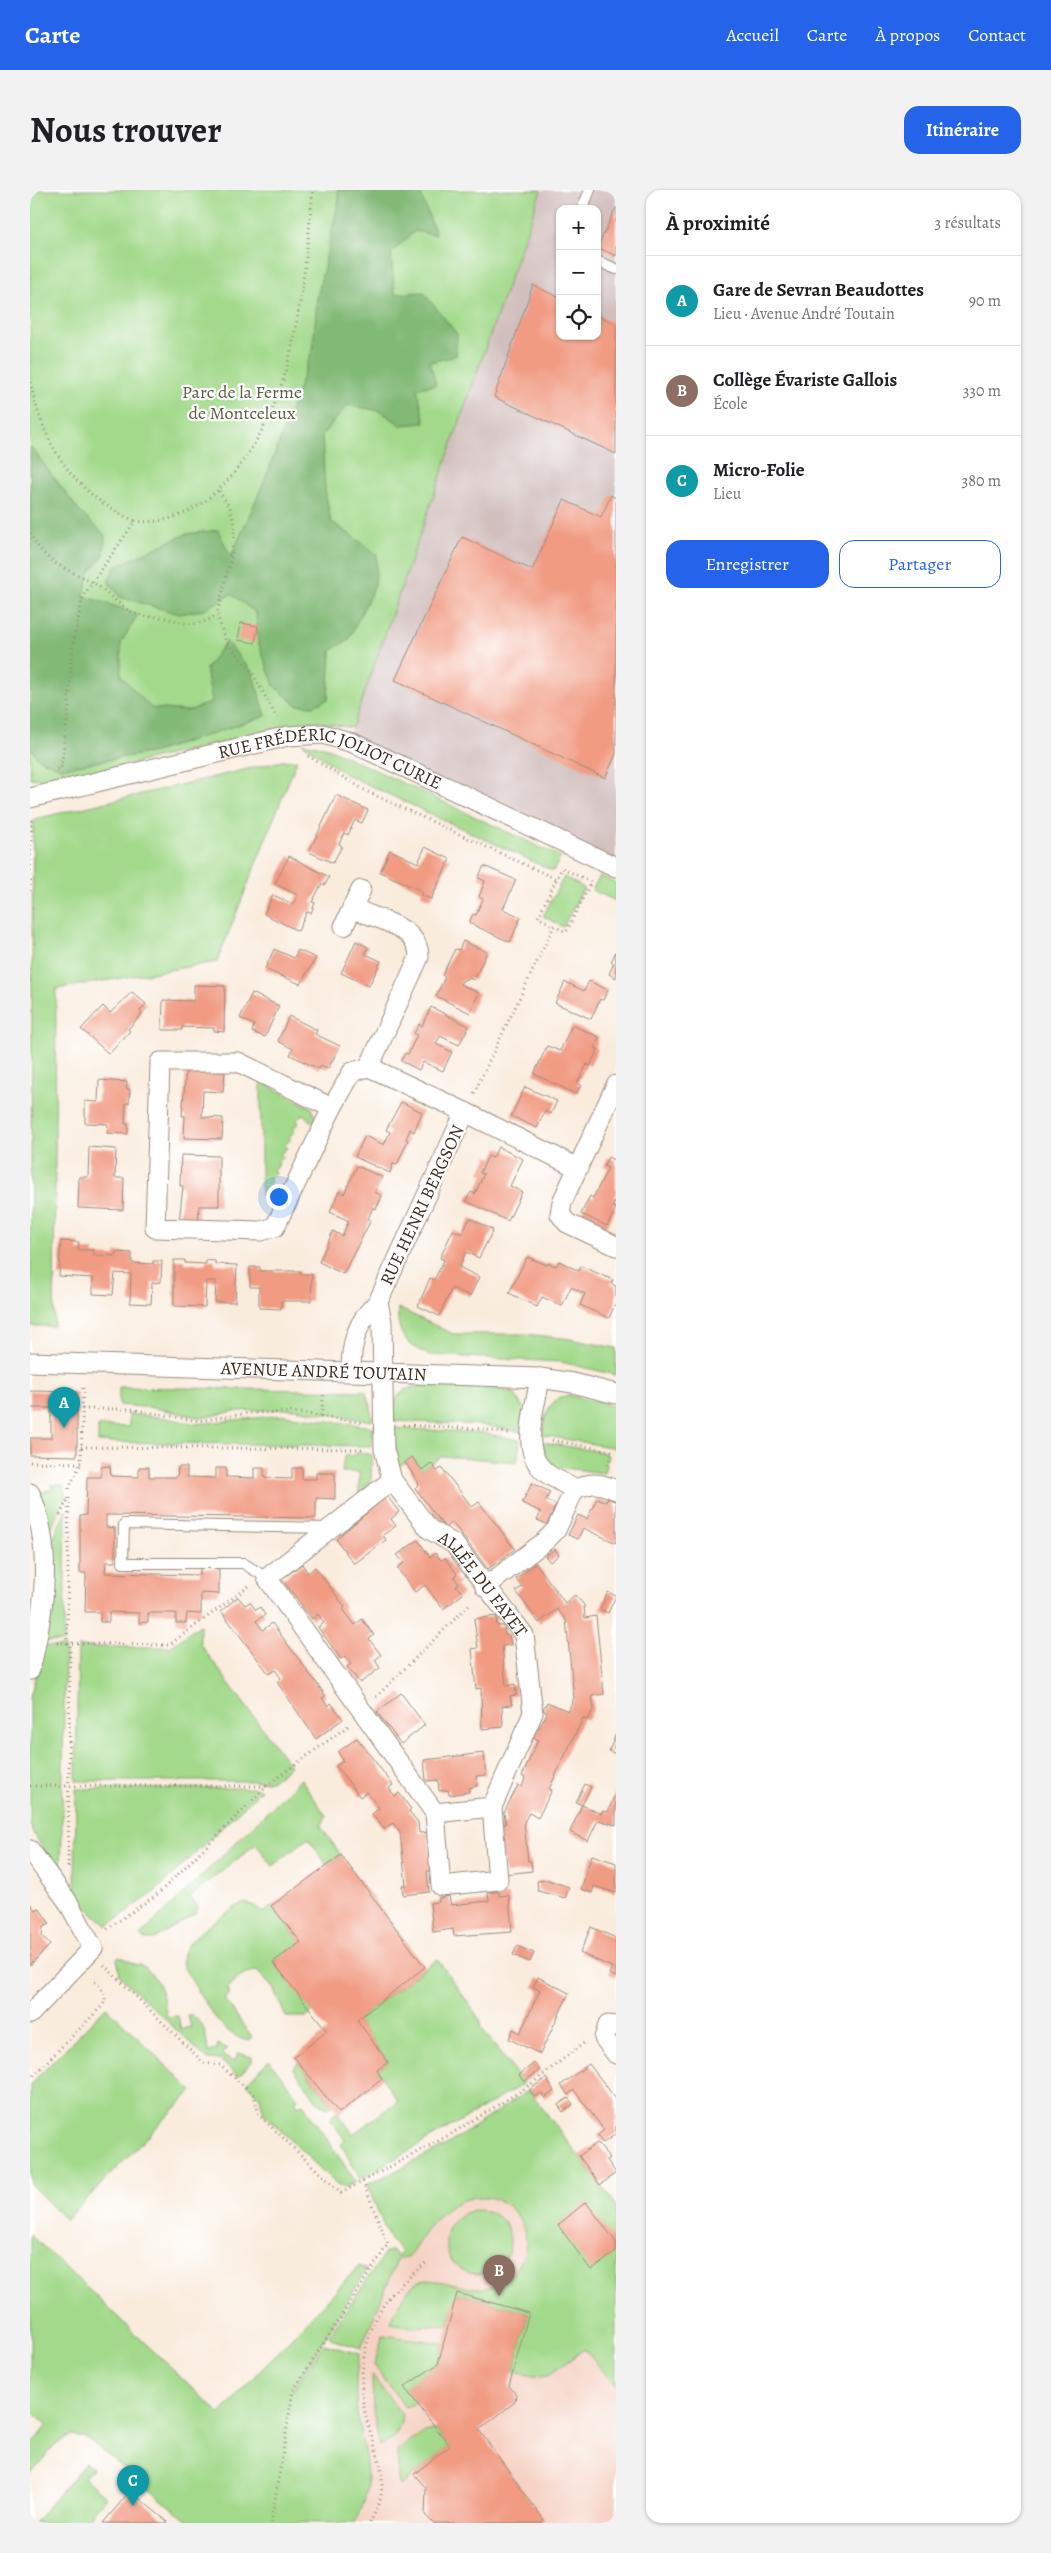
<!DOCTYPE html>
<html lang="fr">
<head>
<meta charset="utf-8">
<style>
  body { margin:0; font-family:Alegreya,serif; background:#f2f2f2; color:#202124 }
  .controls { position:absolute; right:15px; top:15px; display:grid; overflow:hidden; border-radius:10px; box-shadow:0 1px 4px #0004 }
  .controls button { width:45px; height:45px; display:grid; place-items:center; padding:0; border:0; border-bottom:1px solid #e0e0e0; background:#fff; color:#202124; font:25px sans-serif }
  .you { position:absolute; left:248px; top:1006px; width:18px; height:18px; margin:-12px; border:4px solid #fff; border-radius:50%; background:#1a73e8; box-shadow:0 0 0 8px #1a73e833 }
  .badge { display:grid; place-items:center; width:32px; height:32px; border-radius:50%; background:#2563eb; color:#fff; font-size:16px; font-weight:700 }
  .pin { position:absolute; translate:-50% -41px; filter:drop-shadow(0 1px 2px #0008) }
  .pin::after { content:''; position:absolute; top:26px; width:18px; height:15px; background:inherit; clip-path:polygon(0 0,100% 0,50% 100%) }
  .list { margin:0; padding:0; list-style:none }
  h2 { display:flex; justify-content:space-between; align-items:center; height:65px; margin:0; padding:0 20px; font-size:21px }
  h2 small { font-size:16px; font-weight:400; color:#757577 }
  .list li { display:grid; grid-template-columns:32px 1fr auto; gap:15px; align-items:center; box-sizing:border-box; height:90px; padding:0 20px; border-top:1px solid #e0e0e0 }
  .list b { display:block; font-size:19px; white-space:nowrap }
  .list p { margin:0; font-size:16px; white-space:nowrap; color:#757577 }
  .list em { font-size:16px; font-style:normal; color:#757577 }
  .actions { display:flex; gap:10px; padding:15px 20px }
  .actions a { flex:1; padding:11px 0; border:1px solid #2563eb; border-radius:15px; text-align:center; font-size:18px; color:#2563eb }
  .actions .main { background:#2563eb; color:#fff }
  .icon { flex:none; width:28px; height:28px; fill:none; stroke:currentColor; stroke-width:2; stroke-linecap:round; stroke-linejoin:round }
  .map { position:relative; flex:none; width:586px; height:2333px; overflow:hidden; border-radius:15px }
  header { display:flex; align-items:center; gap:30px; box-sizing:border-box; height:70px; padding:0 25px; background:#2563eb; color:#fff }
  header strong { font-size:24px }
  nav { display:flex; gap:28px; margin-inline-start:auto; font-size:18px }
  .intro { display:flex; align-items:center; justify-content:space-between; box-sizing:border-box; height:120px; padding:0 30px }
  h1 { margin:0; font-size:35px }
  .button { padding:12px 22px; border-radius:15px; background:#2563eb; color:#fff; font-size:18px; font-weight:700 }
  main { display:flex; gap:30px; padding:0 30px }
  aside { flex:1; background:#fff; border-radius:15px; box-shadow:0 1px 4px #0004 }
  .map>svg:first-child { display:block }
  .built { fill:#f5d2c3 }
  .industrial { fill:#d1bfbd; fill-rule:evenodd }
  .green { fill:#a2d98a; stroke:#6e8254 }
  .forest { fill:#81b976; stroke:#5e724a }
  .building { fill:#f19b83 }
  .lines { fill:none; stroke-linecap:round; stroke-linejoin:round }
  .lane-casing { stroke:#9a8b7e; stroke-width:12 }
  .street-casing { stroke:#9a8b7e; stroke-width:21 }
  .path { stroke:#9a8b7e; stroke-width:3; stroke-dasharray:1 4; stroke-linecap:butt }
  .lane { stroke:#fff; stroke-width:10 }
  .street { stroke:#fff; stroke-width:19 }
  .labels { text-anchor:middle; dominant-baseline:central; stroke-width:4.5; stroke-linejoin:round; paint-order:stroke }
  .park-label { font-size:18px; fill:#5a5f3e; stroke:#fff }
  .street-label { font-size:18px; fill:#3b2a1e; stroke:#fff }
</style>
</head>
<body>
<header>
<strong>Carte</strong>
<nav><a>Accueil</a><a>Carte</a><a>À propos</a><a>Contact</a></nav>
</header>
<div class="intro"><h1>Nous trouver</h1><a class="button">Itinéraire</a></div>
<main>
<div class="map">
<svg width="586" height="2333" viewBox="0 0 586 2333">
  <rect width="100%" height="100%" fill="#fff"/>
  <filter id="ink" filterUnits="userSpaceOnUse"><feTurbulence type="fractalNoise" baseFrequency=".02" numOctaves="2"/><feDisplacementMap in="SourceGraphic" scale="10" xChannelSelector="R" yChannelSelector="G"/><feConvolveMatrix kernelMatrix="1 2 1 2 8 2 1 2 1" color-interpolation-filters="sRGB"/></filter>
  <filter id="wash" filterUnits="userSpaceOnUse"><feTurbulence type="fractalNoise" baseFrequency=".0096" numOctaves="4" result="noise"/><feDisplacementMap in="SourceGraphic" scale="20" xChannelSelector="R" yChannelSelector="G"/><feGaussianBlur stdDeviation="1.12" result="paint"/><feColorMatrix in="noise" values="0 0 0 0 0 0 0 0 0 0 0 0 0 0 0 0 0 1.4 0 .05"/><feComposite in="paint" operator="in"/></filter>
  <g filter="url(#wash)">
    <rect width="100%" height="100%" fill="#f9ecdd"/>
    <path class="built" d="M499,1900l87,115v318h-261l8,-12 4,-15v-29l-12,-83 4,-29 7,-20 79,-189z"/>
    <path class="industrial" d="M511,0h75v677l-269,-126zM530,19h37v127h-37z"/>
    <path class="green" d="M0,0h511l-189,538 -39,-7 -254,60 -29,-3z
      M272,553l26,5 233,109 -8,14 -208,-97z
      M267,570l-80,202 -161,27 -2,337h-24l3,-504 6,-4 243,-57z
      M570,686l16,7v18l-24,-11z
      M534,687l20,11 -21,39 -20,-11z
      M231,892l51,26 5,13v6l-14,-13 -6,6 2,3 -6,5 2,3 -6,6 2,2 -7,7 3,2 -7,6 3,3 -6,5 2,3 -6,5 2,3 -6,6 2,3 -6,5 2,3 -6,7z
      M368,1118l55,26h72l39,4 52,10v27l-55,-13 -132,-7c-23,-10 -33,-22 -31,-47z
      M387,1196l83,3 14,4 10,16 -3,23 -38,-7 -90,-4c-1,-18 3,-31 24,-35z
      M89,1197l246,4 6,15 1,15 -77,-12 -60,2 -33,7 -47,-10 -36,-3z
      M539,1205l47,12v41l-74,-13c3,-20 5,-35 27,-40z
      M99,1224l37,4 30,6 89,-9 87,12v19l-274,-4v-16l31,1z
      M363,1238l90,5 37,7 -3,22 -76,-6 -19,14 -10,-13 -11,8 -5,1z
      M512,1252l64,11 2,4 -4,16 -48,-6 -9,-7z
      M327,1262l15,3 -1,24 -10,15 -2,-1v-21h-17l2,-16 12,-1z
      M22,1295h11l3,12 -17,36 -12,-36 4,-5 11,-3z
      M36,1320l-2,132 -20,-1 7,-98z
      M170,1435v19l90,122 -19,15h-195l2,-134h92z
      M13,1456l22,1 -4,234 -31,-55v-128z
      M271,1589l25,37 -5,11 20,28 -14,10 -19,-27 -35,28 -17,-22 -66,53 8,10 -2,6 -42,26h-11l-3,-3z
      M225,1598l6,2 -105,101 -49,35 -32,-30 1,-107z
      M215,1713l10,3 9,7 7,-7 30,36 -28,20 40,50 -6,5h-21l-13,-29 -16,-17 -12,2 -18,15 2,7 -5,4 29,39 -5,3c-32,-8 -47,-48 -64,-73 -12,-25 36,-49 53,-62z
      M89,1766l18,9 3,-1c20,13 23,31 27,53l11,-1 3,13 10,-2 -3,-11 2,-2c16,10 16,21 18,38l9,-2 1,-6 10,5 -3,1 -2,6 11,6 4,-9 14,4v5l-14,14 -18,-16 -13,-1 -87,-83 -3,-18z
      M407,1769l44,62 -1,5 44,58 -164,95 -19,-35 4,-4 -15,-21 7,-8 16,23 45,-33 -21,-31 11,-8 -31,-42z
      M76,1817l86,84 -126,129 -36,-36v-99z
      M239,1870l29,38 -3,2 3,6 5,-2 53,78 -12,6 -7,-3 -73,-71 -4,-17 -14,-13z
      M268,1872l34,43 -4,3 -8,-3 -27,-37z
      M499,1900l87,116v180l-32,-37 -36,27 -8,1 -27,-5 16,-59 -71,-20 -10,32 -36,2 -22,-4c7,-13 15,-37 30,-42 8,-2 15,0 23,1 29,7 51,13 72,-12 7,-8 12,-20 11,-31 -2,-16 -10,-29 -24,-37 -30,-15 -60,5 -77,30 -6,8 -10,18 -17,25l-10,1 -37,90 -28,-8 -4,-4 56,-83 6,-3 7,6 3,-5 -11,-11 -23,-55 78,-39z
      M416 2052a32 32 0 1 1 64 0a32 32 0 1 1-64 0Z
      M0,2044l190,180 139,-148 8,4 -75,121 1,1 31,-48 35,10c-4,22 -4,43 -1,65 6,37 19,71 -4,104h-164l-103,-85 -16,-2 -13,6 -28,32v-27l17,-22 -17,-15z
      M353,2145l60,8 -5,21 -33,23 12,16 -12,4 -31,-42z
      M342,2185l30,40c-1,14 -9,28 -23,31l-6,-36z
      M404,2240h3l13,16 -50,40 -2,-6v-30l27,-18z
      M55,2273l7,5 -8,10 22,19 -21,26h-51z"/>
    <path class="forest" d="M307,0h87l-4,2 16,43 -21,-4 -24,22 4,41 28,-2 34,42 -1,22 -26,6 6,23 -19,3 8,35 -24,2 -21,-14 -32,-6 -26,30 3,55 6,31 46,33 -2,31 -26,54 -18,12 -3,48 -14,7 -17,-1 -23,-19 -16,-44 -2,-29 -25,-19 -27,16 -25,4 -59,-17 -12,-16 8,-15 70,-32 32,-4 13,27 36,-82 46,-127 4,-50 22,-99z
      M0,256l50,66 25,23 -1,20 -15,18 -5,23 54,18 -17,29v33l30,32 37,3 24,-9 -6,-33 20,-28 26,31 14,44 -111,36 -94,16 -22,-9 -9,-11z"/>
    <g id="blocks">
      <path class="building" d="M586,17v49l-15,-7 -2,-5z
        M503,95l27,13v38h37v-21l19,9v130l-122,-57z
        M581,305l5,3v256l-11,24 -210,-98 67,-143 70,33 32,-70 37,17z
        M211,433l17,3 -3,17 -17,-3z
        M306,605l32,15 -6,13 -7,-3 -7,15 -4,-2 -5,11 3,2 -9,17 -24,-11z
        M395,657l25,12 -19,40 -10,-4 1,-4 -42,-19 10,-22 28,13z
        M259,666l40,21 -4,8 -3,-1 -10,18 3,1 -4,10 -4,-1 -9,19 -34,-17 9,-19 20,9 5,-9 -23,-11z
        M454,676l32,14 -13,29 18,8 -11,25 -41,-19 4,-9 3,1 7,-16 -4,-2 6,-16 -7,-3z
        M326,751l12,6 -3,7 16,7 -12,25 -28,-13z
        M433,751l24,11 -13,28 -5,-2 -7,3 -2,3 19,9 -9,20 -34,-17 9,-19 -3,-2 13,-26 4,1z
        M244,759l20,9 4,-8 18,8 -16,26 -35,-15z
        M586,761v27l-7,-4 5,-11 -3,-1z
        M559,791l19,9 -5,10 -3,-1 -9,20 -36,-16 10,-21 19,9z
        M164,795l31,1 -1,46 -10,-1v-3l-32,-1v3h-20l1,-30 31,1z
        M102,802l14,12 -6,7 2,3 -14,15 2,2 -21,23 -28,-25 22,-23 7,7z
        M222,803l27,13 -14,31 -13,-5 2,-7 -14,-7z
        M401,817l38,19 -10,19 -19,-9 -4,8 16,8 -9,19 -20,-9 -4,8 -18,-9 4,-8 3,1 9,-19 -3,-1 5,-10 3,2z
        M259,826l28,14 -2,4 25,12 -12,23 -7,-3 -2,3 -29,-14 3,-6 -15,-8z
        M542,835l27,12 -4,11 3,1 -8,17 -3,-2 -10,20 4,1 -5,9 -42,-20 13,-28 13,5z
        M156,880l39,2 -2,20 -20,-1 -1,26 21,1 -1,21 -38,-1 1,-22h-3z
        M69,890l28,2 -1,7h4l-1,14h-3l-1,21h3v10l-21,-1 1,-9 -23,-1v-22l13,1z
        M495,897l32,14 -6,13 -6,-3 -8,17 -26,-12z
        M371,912l21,10 -8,20 -4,-3 -4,10 2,1 -11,25 -4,-1 -3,9 -35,-16 10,-21 19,9 6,-13 -4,-2z
        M59,957l27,2 -1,29h9l-1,32 -45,-2 1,-31h9z
        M468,957l25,12 -13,27 12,6 -14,29 -42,-20 5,-9 4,2 9,-20 -4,-1 8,-17 5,2z
        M151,965l38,1v50h-20l-1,17 -19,-1 4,-36h-3z
        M578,967l8,4v38l-3,8 3,1 -9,18 -26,-12 9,-18 3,2 15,-30 -4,-2z
        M327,976l25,11 -7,15 7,4 -6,13 -3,-2 -5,12 3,1 -28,54 -24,-12 14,-31 9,5 7,-15 -19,-9 9,-21 5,3z
        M440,1028l23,12 -14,28 -13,-6 -7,15 20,10 -9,19 -18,-8 -13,28 -21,-10 12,-28 4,2 10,-20 -4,-2 13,-28 9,4z
        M31,1051l18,1 -1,8h16v5l21,1 1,-4 16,1v10l21,1v-3h9l-1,21 -9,1 -1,21 -21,-1 1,-29 -16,-1 -2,22 -20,-1v-16l-34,-2z
        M497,1067l20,8 1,-2 8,3 3,-5 20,10 2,-5 32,14 -2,4 5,2v16l-7,16 -29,-13 5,-11 -14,-7 -9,19 -20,-9 -5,10 -28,-14z
        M144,1070h11v3l21,1v-4l9,1v3l22,1 -2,37h-20l1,-21h-10l-1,26 -31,-1z
        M220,1077h10v4h40v3h12l-1,27h-30v8l-22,-1v-21h-9z
        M0,1201l47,1v64l-47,-1v-17h21v-30h-21z
        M382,1267l10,13 9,-7 6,8 5,-3 30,39 7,-5 36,47 -27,20 -36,-47 -7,6 -30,-40 4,-4 -14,-22z
        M80,1276l1,10 28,1v-10h10v10h28l1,-10h9v10l29,1v-10h10v9l28,1v-10h10v10l28,1v-11h10v11h14v-6h19v26l-19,-1v20l-210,-3v12l9,1v34h-9l-1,11 95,2v-7l19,1v25l-18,-1v21l-14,-1 -1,10h-10v-10h-28v9l-9,1v-10l-30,-1v10h-9v-10h-15l1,-39h-6v-57l6,-1 1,-38h14v-10z
        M502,1293l18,9 -4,8 10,5 -9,19 -10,-4 4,-8 -19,-9z
        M357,1306l12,16 -8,7 5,7 -13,9 3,5 -32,24 -18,-25z
        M567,1308l9,4 2,-4 8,4v41l-33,-15 -5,11 -10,-4 10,-20 9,4z
        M388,1350l12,17 5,-4 6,7 4,-2 12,16 -3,3 5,7 -3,2 7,8 -20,15 -18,-24 -10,7 -18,-24 7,-5 -7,-8z
        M525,1359l4,6 -9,7 -5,-6z
        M506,1373l29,40 10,-8 9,10 1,13 11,-2 8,78 -12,2 2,12 -6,12 -5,-2 -34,71 3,1 -14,28 -9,-5 -5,9 4,39h3l1,10 -26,3 -10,-48 10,-2 -2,-11 14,-28 4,2 3,-9 -3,-2 16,-36 -8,-4 4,-8 4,2 9,-17 -4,-3 4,-8 21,9 6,-13 -8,-78 -9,-11 -18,14 -23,-32 6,-4 -6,-8z
        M272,1374l6,9 7,-6 30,40 -2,2 12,16 7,-6 12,16 -5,4 12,16 -6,5 5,8 -20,15 -13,-16 4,-3 -6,-8 -4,3 -23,-32 6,-4 -6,-9 -6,5 -30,-40z
        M578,1402l8,4 -8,17 -8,-4z
        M208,1407l7,8 5,-3 6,8 4,-3 5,8 -9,6 7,9 9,-7 54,73 -4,2 6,8 3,-3 12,16 -27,20 -39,-57 4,-4 -6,-8 -6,4 -48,-63z
        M466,1426l1,10h7l1,9h4l2,10 -9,1 4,40 9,-2 1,11 -6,1 2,9 -10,1 1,21 -21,2 -1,-41 -5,1 -4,-40 6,-1 -4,-29z
        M371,1503l24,32 -24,19 -24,-32z
        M586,1544v20l-7,-3z
        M327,1548l36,47 -4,3 6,8 4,-3 12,16 -2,2 9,11 1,11 10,-1 3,39h-5l2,21 -26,3 -1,-10h4l-6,-52 -7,-10 -9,6 -12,-15 7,-6 -12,-16 -7,5 -24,-31 7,-5 -5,-9z
        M454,1563l2,22 -10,1 1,10 -8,2v4l-20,3 -1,-5 -9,1 -1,-11 -12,1 -2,-21z
        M555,1594l6,3 -9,18 -6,-3z
        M586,1601v34l-18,-5 -10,21 -18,-9 12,-27 19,9 1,-3 6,1z
        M311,1665l84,112 -68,53 31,42 -11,8 5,9 -43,34 -45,-56 33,-26 -54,-69 28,-20 -30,-36z
        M562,1665l24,8v30l-22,-7 -2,7 -11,-4z
        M518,1690l21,7 -4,11 -27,-7 -1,-10z
        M458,1702h11v4l10,-1 3,37 -58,4 -1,-7 -20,3 -3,-29 9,-1v-4l10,-2 2,9 38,-4z
        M0,1713l5,7 4,-2 11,16 -7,3 -1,9 8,9 -20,20z
        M561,1737l25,11v39l-7,-3 3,-7 -32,-14z
        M487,1756l17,7 -4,9 -17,-7z
        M508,1787l31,16 -29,61 -31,-15 4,-10 7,4 20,-43 -7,-3z
        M504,1873l6,7 -16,12 -5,-7z
        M559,1874l27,35v35l-13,9 -6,-7 7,-6 -30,-40 -6,5 -7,-10z
        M516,1888l8,13 -9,7 -4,-5 -6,4 -6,-7z
        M538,1908l5,6 -10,8 -5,-7z
        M567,1953l13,15 -3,2 9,13 -16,12 -21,-29z
        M556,2012l30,40v10l-25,18 -33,-45z
        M427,2103l72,20 -20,73 7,8 -1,8 -36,28 65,90 -4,3h-107l-8,-8 1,-27 -12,-14 36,-28 -46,-59 34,-23z
        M100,2301l38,31 -1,1h-64z"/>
    </g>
  </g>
  <g filter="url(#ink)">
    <use href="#blocks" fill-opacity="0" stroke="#9a8b7e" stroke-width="1"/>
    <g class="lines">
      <g class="lane-casing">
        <path id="lane" d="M552,19l8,-19
          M567,71l19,8
          M237,1388l-24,-15h-120l1,-39 206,4"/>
      </g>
      <g class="street-casing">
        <g id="street">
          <path id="s1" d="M0,608l258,-62 35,-2 30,9 263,124"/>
          <path d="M322,718l9,-18"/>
          <path d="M130,872h78l94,46 -57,119 -14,4 -106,-3z"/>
          <path id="s2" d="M339,877l96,45 -87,190 4,20 2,127 8,31 37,49 25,15 70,91 9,78 -41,94 -57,6 -168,-235 125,-98"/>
          <path d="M586,895l-54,117 -2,12 7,9 49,23"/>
          <path d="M302,918l20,-36 17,-5 50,-110c0,-31 -43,-38 -67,-49l-8,18"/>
          <path d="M435,922l113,56"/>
          <path id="s3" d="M0,1172l510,16 33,5 43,11"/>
          <path d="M321,1182c0,-28 5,-50 27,-70"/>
          <path d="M510,1188c-6,38 -25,83 18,102 5,3 12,8 18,8 3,0 8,-2 11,-3 11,-3 19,1 29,5"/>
          <path d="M0,1303c24,55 14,120 0,177"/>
          <path d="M455,1397l59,-45 12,-12 19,-42"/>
          <path d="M405,1623l6,73 57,-6 -6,-73"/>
          <path d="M0,1660l38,52 25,46 -63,66"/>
          <path d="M586,1836l-8,-1 -4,13 12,16"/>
        </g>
      </g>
      <path class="path" d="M0,192c14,65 44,112 105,139l-52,75 -11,53 -3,56 -8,63 -4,1
        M189,301l11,17 5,18 -4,31 -14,58 9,26 26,31 25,46
        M105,331c80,10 135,-89 152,-155 15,-57 20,-117 26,-176
        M0,343c15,31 34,34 62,49 17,10 31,30 51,34 8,2 16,0 23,2 23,6 30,10 51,-3
        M278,566l60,36 188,87
        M0,701l1,-72
        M444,903l80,-167 12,6 25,-50 -29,-14 -24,49 16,9
        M52,1219h48l68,12 51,-8 45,-1 70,11
        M291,1226l3,-24
        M373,1235l78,4 30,5
        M522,1250l64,12
        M51,1257l282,2
        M0,1272l51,1 2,-78
        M578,1275l4,-14
        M30,1325l8,-16
        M27,1453l112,2 80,-59
        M37,1454l2,-156 12,-25
        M346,1507l95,-94
        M0,1596h237
        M38,1677l2,-223
        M77,1739l52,-36 111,-110 78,-57
        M74,1775l100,98 16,2 34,30 5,20 82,78 110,-59 76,-47 57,-44
        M0,1889l73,-74c6,-12 -3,-18 -11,-26
        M241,2333l22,-132 95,-147 -25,-62
        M340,2333c4,-9 10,-19 11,-28 5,-27 -10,-56 -16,-82 -8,-35 -1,-79 20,-110 11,-16 28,-29 43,-42"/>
      <use href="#lane" class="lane"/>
      <use href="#street" class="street"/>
    </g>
  </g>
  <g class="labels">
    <g class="park-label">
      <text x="212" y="202">Parc de la Ferme<tspan x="212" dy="21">de Montceleux</tspan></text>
    </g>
    <g class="street-label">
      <text stroke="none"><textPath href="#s1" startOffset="311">RUE FRÉDÉRIC JOLIOT CURIE</textPath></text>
      <text transform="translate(392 1015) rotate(-65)">RUE HENRI BERGSON</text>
      <text stroke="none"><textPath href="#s3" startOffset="294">AVENUE ANDRÉ TOUTAIN</textPath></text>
      <text stroke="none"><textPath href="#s2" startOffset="634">ALLÉE DU FAYET</textPath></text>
    </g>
  </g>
</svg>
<div class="controls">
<button>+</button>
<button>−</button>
<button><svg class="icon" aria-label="locate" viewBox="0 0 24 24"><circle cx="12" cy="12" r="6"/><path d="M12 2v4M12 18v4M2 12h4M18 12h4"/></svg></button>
</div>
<div class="you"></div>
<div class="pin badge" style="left:34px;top:1238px;background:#0f9aa8">A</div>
<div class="pin badge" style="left:469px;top:2106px;background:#8d6e63">B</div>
<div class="pin badge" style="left:103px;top:2316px;background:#0f9aa8">C</div>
</div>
<aside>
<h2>À proximité<small>3 résultats</small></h2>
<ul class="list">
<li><span class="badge" style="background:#0f9aa8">A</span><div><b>Gare de Sevran Beaudottes</b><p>Lieu · Avenue André Toutain</p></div><em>90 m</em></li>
<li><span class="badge" style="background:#8d6e63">B</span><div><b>Collège Évariste Gallois</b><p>École</p></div><em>330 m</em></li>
<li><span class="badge" style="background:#0f9aa8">C</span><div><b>Micro-Folie</b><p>Lieu</p></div><em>380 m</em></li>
</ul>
<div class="actions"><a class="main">Enregistrer</a><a>Partager</a></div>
</aside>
</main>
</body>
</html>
